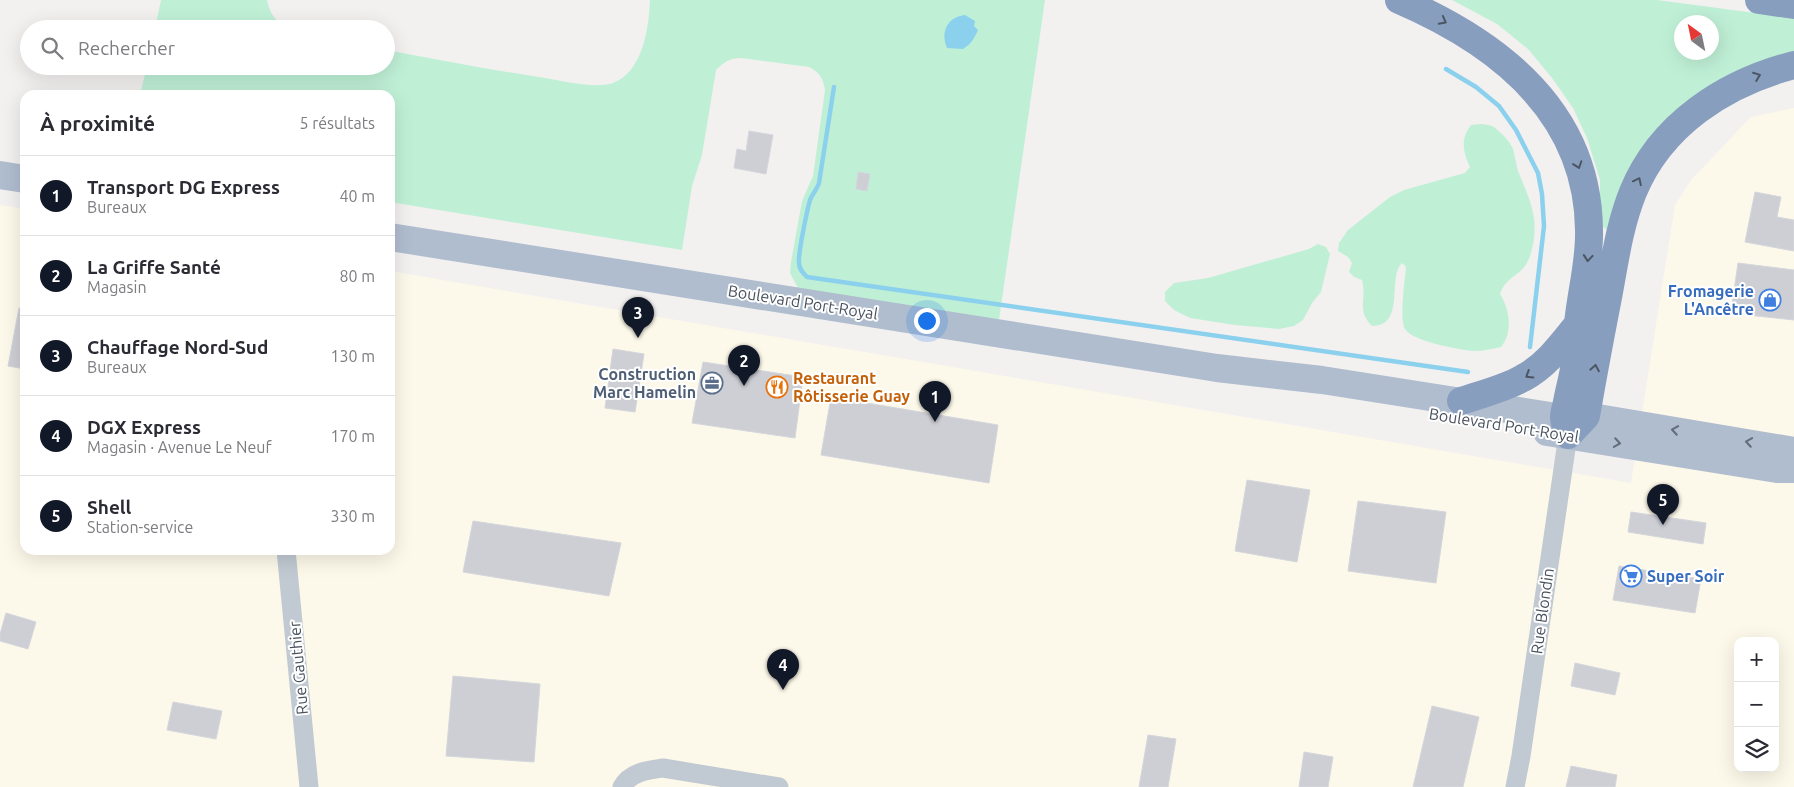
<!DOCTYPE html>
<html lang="fr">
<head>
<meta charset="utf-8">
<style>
  body { margin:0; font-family:Ubuntu,sans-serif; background:#f2f2f3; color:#2b2b33 }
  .controls { position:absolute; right:15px; bottom:15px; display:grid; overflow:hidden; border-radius:10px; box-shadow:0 5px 20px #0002 }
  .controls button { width:45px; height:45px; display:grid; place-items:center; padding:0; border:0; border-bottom:1px solid #e1e1e2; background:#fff; color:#2b2b33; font:25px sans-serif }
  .compass { position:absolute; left:1674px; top:15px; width:45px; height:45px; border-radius:50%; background:#fff; box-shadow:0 5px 20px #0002; rotate:327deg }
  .you { position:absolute; left:926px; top:320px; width:18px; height:18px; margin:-12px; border:4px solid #fff; border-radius:50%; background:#1a73e8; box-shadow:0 0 0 8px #1a73e833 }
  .badge { display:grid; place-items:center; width:32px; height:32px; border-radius:50%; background:#111827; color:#fff; font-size:16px; font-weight:700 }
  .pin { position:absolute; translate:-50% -41px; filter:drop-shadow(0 1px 2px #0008) }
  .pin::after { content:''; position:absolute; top:26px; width:18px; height:15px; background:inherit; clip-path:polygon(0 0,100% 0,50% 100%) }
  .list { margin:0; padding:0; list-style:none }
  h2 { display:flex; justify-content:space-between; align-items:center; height:65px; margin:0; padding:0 20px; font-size:21px }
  h2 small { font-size:16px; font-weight:400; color:#7c7c81 }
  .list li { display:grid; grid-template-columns:32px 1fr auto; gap:15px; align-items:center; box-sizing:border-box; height:80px; padding:0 20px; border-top:1px solid #e1e1e2 }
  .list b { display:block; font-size:19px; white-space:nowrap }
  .list p { margin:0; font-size:16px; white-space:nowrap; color:#7c7c81 }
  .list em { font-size:16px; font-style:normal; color:#7c7c81 }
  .icon { flex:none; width:28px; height:28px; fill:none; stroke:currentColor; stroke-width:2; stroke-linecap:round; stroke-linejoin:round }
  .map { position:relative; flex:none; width:1794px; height:787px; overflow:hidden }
  .search { position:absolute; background:#fff; box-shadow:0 5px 20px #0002; left:20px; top:20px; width:375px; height:55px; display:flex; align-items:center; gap:12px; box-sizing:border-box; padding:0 18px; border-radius:28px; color:#7c7c81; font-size:19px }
  .panel { position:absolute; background:#fff; box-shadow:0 5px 20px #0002; left:20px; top:90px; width:375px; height:465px; border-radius:15px }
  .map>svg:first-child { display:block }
  .commercial { fill:#fcf9ea; fill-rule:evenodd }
  .green { fill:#bff0d6; fill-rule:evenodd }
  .water { fill:#8bd1ee }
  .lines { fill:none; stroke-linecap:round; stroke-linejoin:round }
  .stream { stroke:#8bd1ee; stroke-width:4.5 }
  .building { fill:#cdcfd5; stroke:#d4d6dc }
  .street { stroke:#c1c9d2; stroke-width:19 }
  .primary { stroke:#b0bdcf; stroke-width:28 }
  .highway { stroke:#889ebf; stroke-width:28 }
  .oneway { stroke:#4b5663 }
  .oneway2 { stroke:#626d7a }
  .labels { text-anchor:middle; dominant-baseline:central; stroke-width:4; stroke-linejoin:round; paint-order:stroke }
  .shop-label { font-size:16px; font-weight:bold; fill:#366cbe; stroke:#fff; text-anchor:end }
  .street-label { font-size:16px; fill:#48525e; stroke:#fff }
  .service-label { font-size:16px; font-weight:bold; fill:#4e5e75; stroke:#fff; text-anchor:end }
  .food-label { font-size:16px; font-weight:bold; fill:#c56008; stroke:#fff; text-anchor:start }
</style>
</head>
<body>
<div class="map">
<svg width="1794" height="787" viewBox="0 0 1794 787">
  <rect width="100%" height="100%" fill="#f3f0f0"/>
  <path class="commercial" d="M1794,108v679h-1794v-582l25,4v341h365v-279l1241,212 44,-278 17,-26 59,-62zM1738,641h37v127h-37z"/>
  <path class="green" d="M161,0h106c3,15 10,24 24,29h-136z
    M650,0h395l-46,320 -201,-32 -8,-15 1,-11 11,-61 11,-25 12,-86c-2,-12 -6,-18 -16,-23l-68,-9c-11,0 -17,4 -25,12l-14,85 -10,31 -10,64 -292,-48v-107h-250l7,-29h239v-16c53,10 106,20 159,28 18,3 50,11 68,5 30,-11 36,-56 37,-83z
    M1452,0h205l137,18v37l-90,40 -92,133 -5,2 -7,-6v-44l-13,-42 -14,-30 -21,-30 -24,-29 -31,-25zM1682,22h30v30h-30z
    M1481,124c3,0 8,1 11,2 7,4 18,15 21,23 2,7 3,15 5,22 13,32 23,50 12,85 -7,21 -23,18 -30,38 10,16 13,38 1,53 -9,2 -18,4 -27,4 -14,-1 -63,-10 -69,-22 -6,-11 0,-49 1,-62l-4,-4c-15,14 4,63 -30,63 -16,-16 -5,-26 -10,-46l-8,-3 -5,-5 3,-9 -4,-6 -10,-6 1,-8 9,-13 42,-33 14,-7 61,-17 5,-6c-7,-15 -10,-28 1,-42z
    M1318,244l8,3 4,7 -9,38 -9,11 -9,17 -9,6 -15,3 -44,-4 -45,-7 -16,-8 -9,-9v-9l9,-9 34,-5 101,-29z"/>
  <path class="water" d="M965,15l10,6 -1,5 4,4c-4,9 -7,14 -15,19l-16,-1c-7,-17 1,-31 18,-33z"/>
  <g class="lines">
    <path class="stream" d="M1446,69l30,18 23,19 17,24 22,43 4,21 2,32 -14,121
      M834,87l-15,96c-2,7 -7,11 -9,17 -3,11 -12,53 -11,63 0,6 4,10 8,14l661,95"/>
  </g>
  <path class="building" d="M749,131l24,4 -7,39 -32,-6 3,-19 9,2z
    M858,172l12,2 -3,17 -11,-2z
    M1755,192l26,5 -4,20 17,3v31l-49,-9z
    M1738,263l56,7v50l-47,-5 1,-8 -16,-2z
    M19,308l6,1v60l-17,-3z
    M613,349l31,5 -9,58 -30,-4z
    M703,362l100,15 -8,61 -103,-15z
    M831,397l167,28 -9,58 -168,-28z
    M1247,480l63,10 -13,72 -62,-11z
    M1358,501l88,11 -10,71 -88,-12z
    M1631,512l75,11 -3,21 -75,-12z
    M473,521l148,22 -12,53 -146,-24z
    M1619,566l82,13 -6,34 -82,-13z
    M6,613l30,9 -8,27 -28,-8v-7z
    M1575,663l45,10 -5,22 -44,-9z
    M453,676l87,8 -6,78 -88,-6z
    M173,702l49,9 -6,28 -49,-9z
    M1432,706l47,11 -16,70h-50z
    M1148,735l28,4 -8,48h-29z
    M1304,752l29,5 -5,30h-29z
    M1571,766l46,9 -2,12h-49z"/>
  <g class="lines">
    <path class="street" d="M286,550l23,237
      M622,787c8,-15 26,-17 41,-19l116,19
      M1515,787l6,-31 47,-321"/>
    <path class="primary" d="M0,175l25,4
      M390,237l827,131 105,12 241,38 23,-2 208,35
      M1547,432l230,37h17"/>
    <path class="highway" d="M1399,0c100,43 189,112 190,230 1,32 -8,62 -11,94 -1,10 -1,20 -2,30 -1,16 -6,32 -9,48 -1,5 -3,10 -3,15 0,6 3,13 4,18
      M1759,0l35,5
      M1461,401c20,-7 43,-12 62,-23 23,-12 39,-34 55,-54
      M1568,435l18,-19c7,-41 15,-83 23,-124 6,-33 11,-68 24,-100 28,-68 92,-109 161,-127"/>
  </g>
  <defs><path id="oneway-chevron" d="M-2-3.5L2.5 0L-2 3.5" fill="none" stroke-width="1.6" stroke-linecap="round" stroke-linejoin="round" transform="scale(1.25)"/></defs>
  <g class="oneway">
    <use href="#oneway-chevron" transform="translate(1443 21) rotate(28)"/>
    <use href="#oneway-chevron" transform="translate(1757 76) rotate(-21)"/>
    <use href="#oneway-chevron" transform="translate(1578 165) rotate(71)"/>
    <use href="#oneway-chevron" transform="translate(1638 181) rotate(-64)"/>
    <use href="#oneway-chevron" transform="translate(1588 258) rotate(95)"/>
    <use href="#oneway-chevron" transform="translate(1595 368) rotate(-80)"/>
    <use href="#oneway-chevron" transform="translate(1529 375) rotate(148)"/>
  </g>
  <g class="oneway2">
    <use href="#oneway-chevron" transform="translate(1675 430) rotate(-171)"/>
    <use href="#oneway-chevron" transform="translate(1749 442) rotate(-171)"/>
    <use href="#oneway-chevron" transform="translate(1617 443) rotate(9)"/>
  </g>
  <defs>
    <g id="shop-ring" transform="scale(1.125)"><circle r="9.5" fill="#fff" stroke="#3f7fe0" stroke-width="1.5"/><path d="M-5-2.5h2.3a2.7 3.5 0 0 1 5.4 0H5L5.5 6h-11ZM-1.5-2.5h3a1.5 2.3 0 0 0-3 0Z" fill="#3f7fe0"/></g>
    <g id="office-ring" transform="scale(1.125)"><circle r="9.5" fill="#fff" stroke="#5c6f8a" stroke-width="1.5"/><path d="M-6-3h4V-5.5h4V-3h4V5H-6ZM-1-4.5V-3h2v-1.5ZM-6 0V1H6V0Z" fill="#5c6f8a"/></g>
    <g id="restaurant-ring" transform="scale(1.125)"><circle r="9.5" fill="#fff" stroke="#e8710a" stroke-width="1.5"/><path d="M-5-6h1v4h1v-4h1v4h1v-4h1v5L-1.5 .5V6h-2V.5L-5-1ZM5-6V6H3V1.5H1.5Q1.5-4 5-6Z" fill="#e8710a"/></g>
    <g id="supermarket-ring" transform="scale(1.125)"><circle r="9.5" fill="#fff" stroke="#3f7fe0" stroke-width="1.5"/><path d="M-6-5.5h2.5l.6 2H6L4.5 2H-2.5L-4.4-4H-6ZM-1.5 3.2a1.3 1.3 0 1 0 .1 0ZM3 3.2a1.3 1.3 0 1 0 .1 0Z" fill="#3f7fe0"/></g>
  </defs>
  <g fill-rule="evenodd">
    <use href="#shop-ring" x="1770" y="300"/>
    <use href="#office-ring" x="712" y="383"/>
    <use href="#restaurant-ring" x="777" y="387"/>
    <use href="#supermarket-ring" x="1631" y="576"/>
  </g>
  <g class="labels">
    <g class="shop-label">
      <text x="1754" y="291">Fromagerie<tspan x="1754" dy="18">L'Ancêtre</tspan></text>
      <text x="1647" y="576" text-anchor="start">Super Soir</text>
    </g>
    <g class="street-label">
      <text transform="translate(803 302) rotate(9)">Boulevard Port-Royal</text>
      <text transform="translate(1504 425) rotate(9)">Boulevard Port-Royal</text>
      <text transform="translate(1542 611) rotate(-82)">Rue Blondin</text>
      <text transform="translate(298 668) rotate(-95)">Rue Gauthier</text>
    </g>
    <g class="service-label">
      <text x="696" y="374">Construction<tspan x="696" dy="18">Marc Hamelin</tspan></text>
    </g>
    <g class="food-label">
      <text x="793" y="378">Restaurant<tspan x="793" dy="18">Rôtisserie Guay</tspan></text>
    </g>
  </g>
</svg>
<div class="controls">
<button>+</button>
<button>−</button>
<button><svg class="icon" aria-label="layers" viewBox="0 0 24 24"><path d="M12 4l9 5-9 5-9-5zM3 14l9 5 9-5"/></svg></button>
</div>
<svg class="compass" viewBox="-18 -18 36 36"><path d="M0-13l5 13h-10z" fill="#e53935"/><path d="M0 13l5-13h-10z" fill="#7c7c81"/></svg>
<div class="you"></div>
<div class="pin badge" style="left:935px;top:422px">1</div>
<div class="pin badge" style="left:744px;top:386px">2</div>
<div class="pin badge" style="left:638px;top:338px">3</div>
<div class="pin badge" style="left:783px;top:690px">4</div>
<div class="pin badge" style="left:1663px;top:525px">5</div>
<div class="search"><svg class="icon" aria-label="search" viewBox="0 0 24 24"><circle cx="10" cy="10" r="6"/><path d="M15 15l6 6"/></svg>Rechercher</div>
<section class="panel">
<h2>À proximité<small>5 résultats</small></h2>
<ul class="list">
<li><span class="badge">1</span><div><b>Transport DG Express</b><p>Bureaux</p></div><em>40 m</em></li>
<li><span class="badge">2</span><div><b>La Griffe Santé</b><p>Magasin</p></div><em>80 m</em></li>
<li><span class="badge">3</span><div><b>Chauffage Nord-Sud</b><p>Bureaux</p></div><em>130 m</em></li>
<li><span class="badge">4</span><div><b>DGX Express</b><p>Magasin · Avenue Le Neuf</p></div><em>170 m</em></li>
<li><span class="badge">5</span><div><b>Shell</b><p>Station-service</p></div><em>330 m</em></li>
</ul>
</section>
</div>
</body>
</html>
